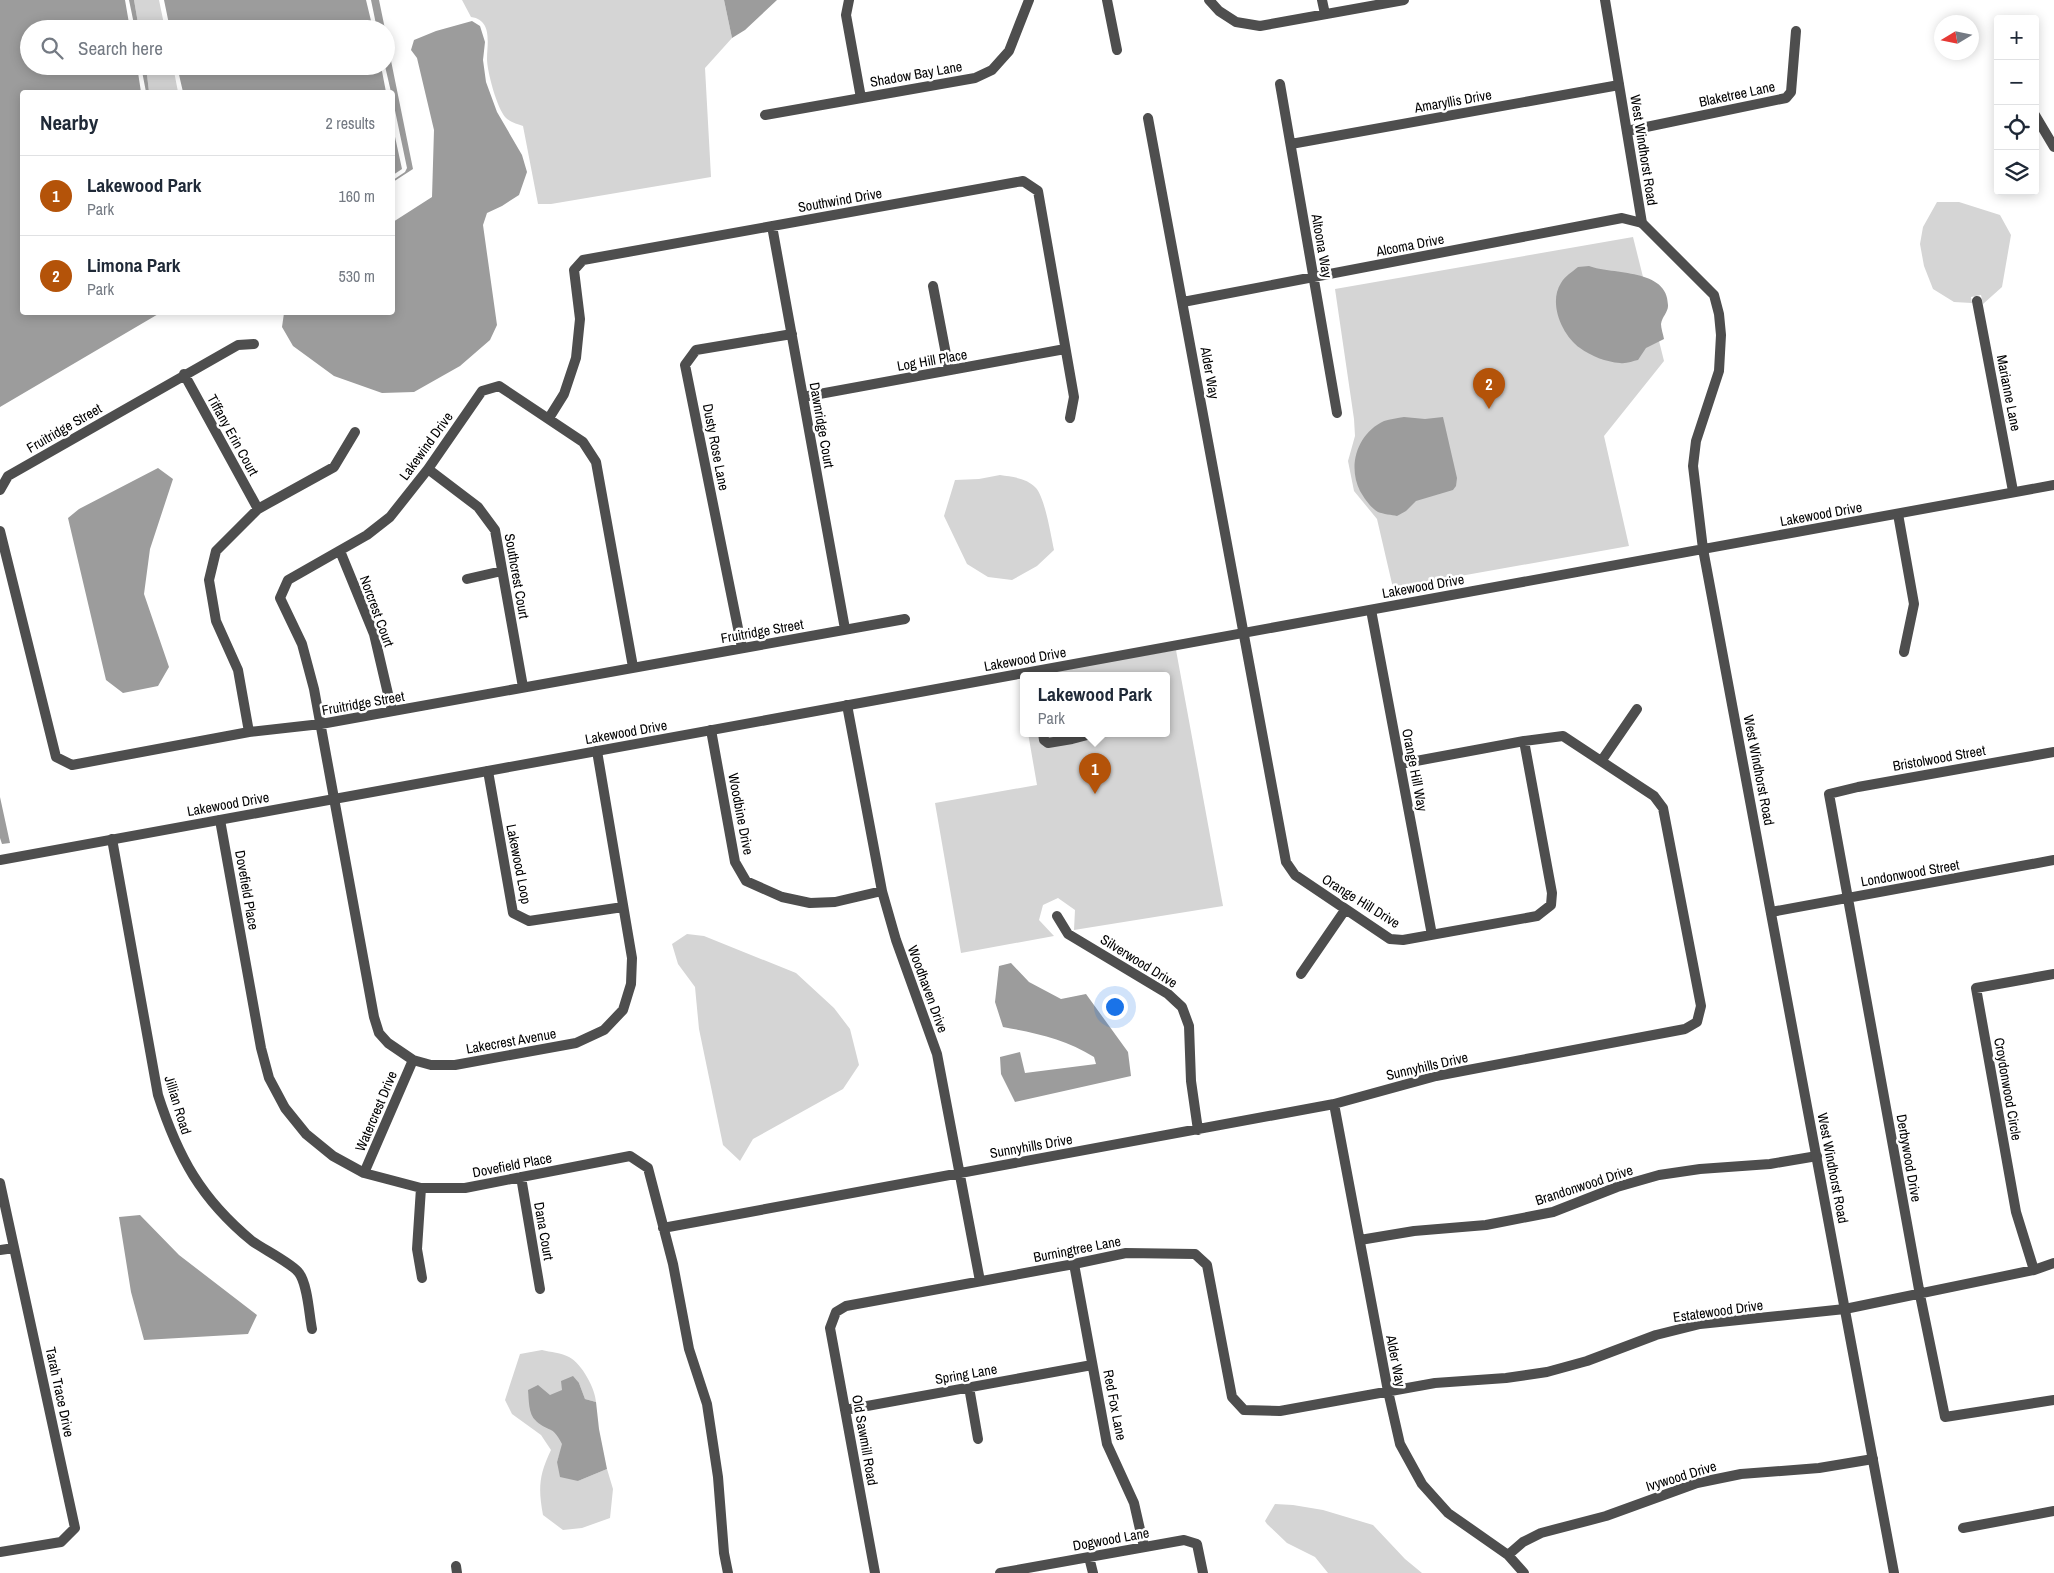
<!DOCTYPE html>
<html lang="en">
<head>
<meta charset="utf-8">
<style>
  body { margin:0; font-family:"Archivo Narrow",sans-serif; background:#f2f2f3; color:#1f2937 }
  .controls { position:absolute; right:15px; top:15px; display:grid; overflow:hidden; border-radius:5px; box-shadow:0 2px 12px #0003 }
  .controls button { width:45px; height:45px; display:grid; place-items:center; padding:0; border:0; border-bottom:1px solid #e0e1e3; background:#fff; color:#1f2937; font:25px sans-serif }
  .compass { position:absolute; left:1934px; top:15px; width:45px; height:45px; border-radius:50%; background:#fff; box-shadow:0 2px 12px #0003; rotate:260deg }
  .you { position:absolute; left:1114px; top:1006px; width:18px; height:18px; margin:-12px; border:4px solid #fff; border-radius:50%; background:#1a73e8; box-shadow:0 0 0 8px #1a73e833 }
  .badge { display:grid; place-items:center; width:32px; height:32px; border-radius:50%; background:#b45309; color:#fff; font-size:16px; font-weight:700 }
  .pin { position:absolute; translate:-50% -41px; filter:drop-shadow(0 1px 2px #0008) }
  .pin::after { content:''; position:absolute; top:26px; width:18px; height:15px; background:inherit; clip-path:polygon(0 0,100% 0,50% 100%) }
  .popup { position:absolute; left:1020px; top:672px; width:150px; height:65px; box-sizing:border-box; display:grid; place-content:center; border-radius:5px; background:#fff; filter:drop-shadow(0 1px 4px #0005); font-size:16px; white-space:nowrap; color:#747a83 }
  .popup b { font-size:19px; color:#1f2937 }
  .popup::after { content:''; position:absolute; left:50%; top:100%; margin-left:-10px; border:10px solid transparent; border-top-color:#fff }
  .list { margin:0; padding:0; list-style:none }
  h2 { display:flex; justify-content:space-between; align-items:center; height:65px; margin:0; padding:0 20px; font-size:21px }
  h2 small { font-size:16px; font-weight:400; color:#747a83 }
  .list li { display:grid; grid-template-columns:32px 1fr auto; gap:15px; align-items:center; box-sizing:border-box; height:80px; padding:0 20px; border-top:1px solid #e0e1e3 }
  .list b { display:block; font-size:19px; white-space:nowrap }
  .list p { margin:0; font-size:16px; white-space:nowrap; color:#747a83 }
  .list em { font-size:16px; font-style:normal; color:#747a83 }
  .icon { flex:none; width:28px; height:28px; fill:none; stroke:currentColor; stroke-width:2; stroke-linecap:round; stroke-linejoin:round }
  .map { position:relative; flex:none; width:2054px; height:1573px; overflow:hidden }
  .search { position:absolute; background:#fff; box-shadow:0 2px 12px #0003; left:20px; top:20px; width:375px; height:55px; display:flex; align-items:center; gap:12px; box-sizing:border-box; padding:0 18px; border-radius:28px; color:#747a83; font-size:19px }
  .panel { position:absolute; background:#fff; box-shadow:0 2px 12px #0003; left:20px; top:90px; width:375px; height:225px; border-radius:5px }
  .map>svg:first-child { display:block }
  .green { fill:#d5d5d5 }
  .water { fill:#9c9c9c }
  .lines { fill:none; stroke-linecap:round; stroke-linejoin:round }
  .minor { stroke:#4e4e4e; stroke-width:10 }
  .tertiary { stroke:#4e4e4e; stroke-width:10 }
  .labels { text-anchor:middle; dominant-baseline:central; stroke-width:5; stroke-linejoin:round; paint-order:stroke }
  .street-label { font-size:14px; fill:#000; stroke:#fff }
</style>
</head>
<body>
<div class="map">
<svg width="2054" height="1573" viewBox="0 0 2054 1573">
  <rect width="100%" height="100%" fill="#fff"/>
  <path class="green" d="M134,0h25l6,29h-26z
    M462,0h262l8,38 -27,30 6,109 -160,27h-13l-15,-78c-5,-2 -13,-4 -17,-8 -9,-9 -19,-47 -19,-59 0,-15 6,-39 -16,-42z
    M146,66h27l5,26h-29z
    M1937,202h22l41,13 11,20 -9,52 -19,17 -2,-9 -10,2 1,6 -18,-1 -21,-13 -9,-23 -4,-22 3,-17z
    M1633,237l31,124 -60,75 25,110 -236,42 -16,-69 -23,-28 -6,-30 7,-25 -1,-17 -19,-130z
    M1000,475c13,2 27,3 36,13 9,10 15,48 18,62l-17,16 -25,14 -24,-3 -21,-13 -23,-48 11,-36 24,-1z
    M1176,650l47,256 -149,24 1,-20 -17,-12 -15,7 -4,15 15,16 -93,17 -26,-150 102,-18 -9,-52h138v-58h-135z
    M687,934l17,2 92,37 38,35 16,21 9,36 -16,24 -90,50 -13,22 -17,-16 -24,-116 -4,-42 -17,-23 -6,-20z
    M542,1350c8,2 20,3 27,7 13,7 26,31 27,45l-11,-3 -6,-16 -29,13 -15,24 21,11 7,13 -6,18 21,19 29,-12 6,20 -3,29 -28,10 -19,2 -20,-15c-5,-27 -4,-40 8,-65l-10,-15 -29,-21 -7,-14 15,-46z
    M1275,1504l18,1 30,5 50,15 32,34 17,14h-94l-13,-16 -28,-14 -20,-19 -2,-3z"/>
  <path class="water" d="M0,0h125l5,29h-101v37h108l4,26h-119v220l138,1 -160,94z
    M129,0h5l5,29h-4z
    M164,0h202l7,29h-203z
    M371,0h8l6,29h-8z
    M724,0h53l-32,30 -13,8z
    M472,21l8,5 5,16 -2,18 3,22 11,30 25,43 5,17 -8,23 -17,11 -15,7 -4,12 14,100 -7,15 -30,26 -46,26 -32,1 -48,-17 -41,-30 -11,-19 2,-14 108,-1 1,-90 39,-25 2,-67 -17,-72 -6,-8 3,-10 22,-9z
    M386,36l27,133 -20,13v-2l12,-8 2,-4 -14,-67 -1,-9h-1l-6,-26z
    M141,66h5l3,26h-3z
    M177,66h204l5,26h-203z
    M392,123l10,46 -9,6h-1z
    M1589,266c24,9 80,2 79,40 0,6 -6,11 -7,18 0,4 2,10 3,15l-18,9 -8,12c-5,1 -12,4 -18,3 -14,-1 -29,-7 -40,-15 -18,-13 -32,-45 -19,-65 4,-7 11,-11 17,-16z
    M1404,417l21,2 18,-2 14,61 -1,8 -3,4 -37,11 -10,10 -9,5c-5,-1 -14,-2 -19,-4 -7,-4 -14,-14 -18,-21 -13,-26 -2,-58 24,-70 6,-2 14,-3 20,-4z
    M158,468l15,11 -23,70 -6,45 25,73 -11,19 -35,7 -17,-13 -38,-162 11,-9z
    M0,797l10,46 -8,1 -2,-6z
    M1011,963l18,19 32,17 25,-5 42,58 3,24 -116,26 -14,-28 -1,-17 20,-5 5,21 71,-9 -2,-7c-28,-18 -58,-24 -91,-30l-8,-25 4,-36z
    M140,1215l39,40 78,60 -9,19 -104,6 -13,-48 -12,-75z
    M573,1376l6,7 6,16 11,3 3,27 8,40 -29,12 -18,-4 -3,-15 5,-18c-10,-20 -13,-11 -26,-23 -8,-7 -7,-22 -8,-31l10,-5 12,10 12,-5 -1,-9z"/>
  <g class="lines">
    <path class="minor" d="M849,0l-3,15 15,83
      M1107,0l10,50
      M1209,0l10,11 17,11 24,4 144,-26
      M1322,0l3,14
      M1280,84l57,329
      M765,115l210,-37 17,-8 17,-19 20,-51
      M2035,115l19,32
      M1148,118l138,744 9,13 95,64 13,1 134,-24 14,-11 1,-12 -28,-152
      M1627,131l159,-33 5,-6 5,-61
      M1291,144l328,-59
      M772,226l73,403
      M933,286l16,84
      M1977,301l36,190
      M1183,302l439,-84 20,5
      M184,374l74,135
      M803,397l262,-48
      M549,418l15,-24 12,-36 4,-39 -6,-49 9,-10 440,-79 15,10 36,206 -4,21
      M428,469l50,38 17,23 28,157
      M0,490l8,-14 230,-131 16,-1
      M1898,514l16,90 -10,48
      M0,531l56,226 16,8 177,-33 72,-8 584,-105
      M340,551l34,83 18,77
      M467,579l35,-8
      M1371,610l61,325
      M742,648l-57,-283 11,-15 96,-16
      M847,705l35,186 14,49 41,114 43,227
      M711,730l24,132 11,19 36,16 28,6 25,-1 47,-11
      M249,732l-11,-62 -22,-49 -7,-41 7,-29 42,-42 76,-42 21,-35
      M1043,733l1,7 4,3 24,-4 23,-6
      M597,751l35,207 -1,26 -8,26 -19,20 -28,13 -121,22h-24l-18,-5 -25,-17 -9,-10 -5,-16 -60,-328 -12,-45 -22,-46 8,-18 79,-45 23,-18 38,-48 54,-78 17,-5 84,56 13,20 37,205
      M2054,752l-196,35 -29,7 91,501 25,122 109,-17
      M1602,760l35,-51
      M488,771l25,142 16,8 94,-14
      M220,820l41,228 8,30 16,30 21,26 27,22 31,17 57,15h44l165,-32 18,12 25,96 16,85 18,55 11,73 6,76 4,20
      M112,839l46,256c20,62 43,104 94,146 11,8 41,23 47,32 9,12 10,42 13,56
      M1771,912l283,-52
      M1057,916l11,18 100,60 14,13 7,19 2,55 7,49
      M1301,974l44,-64
      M1334,1104l54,287 12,53 22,40 26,29 60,42 16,18
      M364,1173l49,-113
      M521,1177l19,112
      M0,1183l75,345 -14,14 -61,10
      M421,1188l-4,61 5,29
      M663,1228l671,-124 102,-28 249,-47 12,-7 4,-16 -38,-198 -9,-12 -91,-60 -39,5 -124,23
      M1360,1240l54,-9 72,-6 67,-13 64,-25 42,-12 41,-6 70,-5 47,-8
      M0,1250l14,-2
      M1074,1264l33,180 27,59 10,44
      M2034,1270l-18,-58 -40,-224 78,-14
      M969,1387l9,52
      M845,1410l247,-45
      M1963,1528l91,-17
      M1508,1555l15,-13 18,-9 65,-17 91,-33 44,-9 78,-6 54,-9
      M1089,1557l4,16
      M456,1566l1,7
      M875,1573l-45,-245 6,-16 10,-6 228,-42 52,-11 69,1 12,11 25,132 12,13 36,1 155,-28 71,-5 41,-6 40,-11 69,-26 44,-11 145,-15 189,-39 20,-7
      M1000,1573l184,-33 13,4 6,29"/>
    <path class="tertiary" d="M1605,0l37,223 72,72 5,19 2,21 -2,36 -23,70 -3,25 10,83 191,1024
      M0,860l2054,-375"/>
  </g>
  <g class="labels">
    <g class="street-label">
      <text transform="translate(916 74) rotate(-10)">Shadow Bay Lane</text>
      <text transform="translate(1737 94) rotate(-12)">Blaketree Lane</text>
      <text transform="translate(1453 101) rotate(-10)">Amaryllis Drive</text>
      <text transform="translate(1644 150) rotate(81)">West Windhorst Road</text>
      <text transform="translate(840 200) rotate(-10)">Southwind Drive</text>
      <text transform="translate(1410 245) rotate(-11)">Alcoma Drive</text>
      <text transform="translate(1322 246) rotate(80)">Altoona Way</text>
      <text transform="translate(932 360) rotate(-10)">Log Hill Place</text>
      <text transform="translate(1210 373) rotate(80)">Alder Way</text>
      <text transform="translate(2009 393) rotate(79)">Marianne Lane</text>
      <text transform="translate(822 425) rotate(80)">Dawnridge Court</text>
      <text transform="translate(64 428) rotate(-30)">Fruitridge Street</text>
      <text transform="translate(233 435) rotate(61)">Tiffany Erin Court</text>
      <text transform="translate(426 446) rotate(-54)">Lakewind Drive</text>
      <text transform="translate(716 447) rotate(79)">Dusty Rose Lane</text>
      <text transform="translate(1821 514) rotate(-10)">Lakewood Drive</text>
      <text transform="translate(517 576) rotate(80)">Southcrest Court</text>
      <text transform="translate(1423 586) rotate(-10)">Lakewood Drive</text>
      <text transform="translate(377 611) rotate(70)">Norcrest Court</text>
      <text transform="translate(762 631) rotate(-10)">Fruitridge Street</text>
      <text transform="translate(1025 659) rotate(-10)">Lakewood Drive</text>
      <text transform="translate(363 703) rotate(-10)">Fruitridge Street</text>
      <text transform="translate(626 732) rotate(-10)">Lakewood Drive</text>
      <text transform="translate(1939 758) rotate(-10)">Bristolwood Street</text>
      <text transform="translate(1415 770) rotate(79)">Orange Hill Way</text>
      <text transform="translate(1759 770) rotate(79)">West Windhorst Road</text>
      <text transform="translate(228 804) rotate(-10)">Lakewood Drive</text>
      <text transform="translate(741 814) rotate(79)">Woodbine Drive</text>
      <text transform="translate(519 864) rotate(79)">Lakewood Loop</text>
      <text transform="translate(1910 873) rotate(-10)">Londonwood Street</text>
      <text transform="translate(247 890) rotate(80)">Dovefield Place</text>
      <text transform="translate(1361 901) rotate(32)">Orange Hill Drive</text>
      <text transform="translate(1139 961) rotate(32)">Silverwood Drive</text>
      <text transform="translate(928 989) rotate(70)">Woodhaven Drive</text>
      <text transform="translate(511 1041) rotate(-10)">Lakecrest Avenue</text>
      <text transform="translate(1427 1066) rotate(-13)">Sunnyhills Drive</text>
      <text transform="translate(2008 1089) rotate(80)">Croydonwood Circle</text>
      <text transform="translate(178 1105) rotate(73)">Jillian Road</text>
      <text transform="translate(376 1111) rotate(-67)">Watercrest Drive</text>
      <text transform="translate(1031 1146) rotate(-10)">Sunnyhills Drive</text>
      <text transform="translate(1909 1158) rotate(80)">Derbywood Drive</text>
      <text transform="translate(512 1165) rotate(-11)">Dovefield Place</text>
      <text transform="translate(1833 1168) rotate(79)">West Windhorst Road</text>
      <text transform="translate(1584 1185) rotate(-18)">Brandonwood Drive</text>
      <text transform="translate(544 1231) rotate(80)">Dana Court</text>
      <text transform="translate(1077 1249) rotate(-11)">Burningtree Lane</text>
      <text transform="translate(1718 1311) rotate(-8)">Estatewood Drive</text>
      <text transform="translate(1396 1361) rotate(79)">Alder Way</text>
      <text transform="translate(966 1374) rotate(-10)">Spring Lane</text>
      <text transform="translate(60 1392) rotate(78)">Tarah Trace Drive</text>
      <text transform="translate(1115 1405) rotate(79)">Red Fox Lane</text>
      <text transform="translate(865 1440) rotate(80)">Old Sawmill Road</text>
      <text transform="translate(1681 1476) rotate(-17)">Ivywood Drive</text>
      <text transform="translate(1111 1539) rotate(-10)">Dogwood Lane</text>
    </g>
  </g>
</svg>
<div class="controls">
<button>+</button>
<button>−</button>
<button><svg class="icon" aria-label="locate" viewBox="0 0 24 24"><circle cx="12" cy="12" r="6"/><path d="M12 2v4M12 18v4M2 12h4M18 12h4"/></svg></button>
<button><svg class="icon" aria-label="layers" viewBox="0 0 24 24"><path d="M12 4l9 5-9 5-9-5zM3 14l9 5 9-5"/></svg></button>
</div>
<svg class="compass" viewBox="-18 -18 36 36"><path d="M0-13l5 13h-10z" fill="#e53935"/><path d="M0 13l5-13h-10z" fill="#747a83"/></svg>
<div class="you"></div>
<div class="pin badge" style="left:1095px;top:794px">1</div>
<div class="popup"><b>Lakewood Park</b>Park</div>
<div class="pin badge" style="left:1489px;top:409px">2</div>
<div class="search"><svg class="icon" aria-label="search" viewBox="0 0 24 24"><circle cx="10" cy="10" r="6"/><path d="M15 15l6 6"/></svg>Search here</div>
<section class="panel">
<h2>Nearby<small>2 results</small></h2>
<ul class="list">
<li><span class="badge">1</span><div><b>Lakewood Park</b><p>Park</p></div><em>160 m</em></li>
<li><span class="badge">2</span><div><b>Limona Park</b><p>Park</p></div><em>530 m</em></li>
</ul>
</section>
</div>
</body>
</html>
